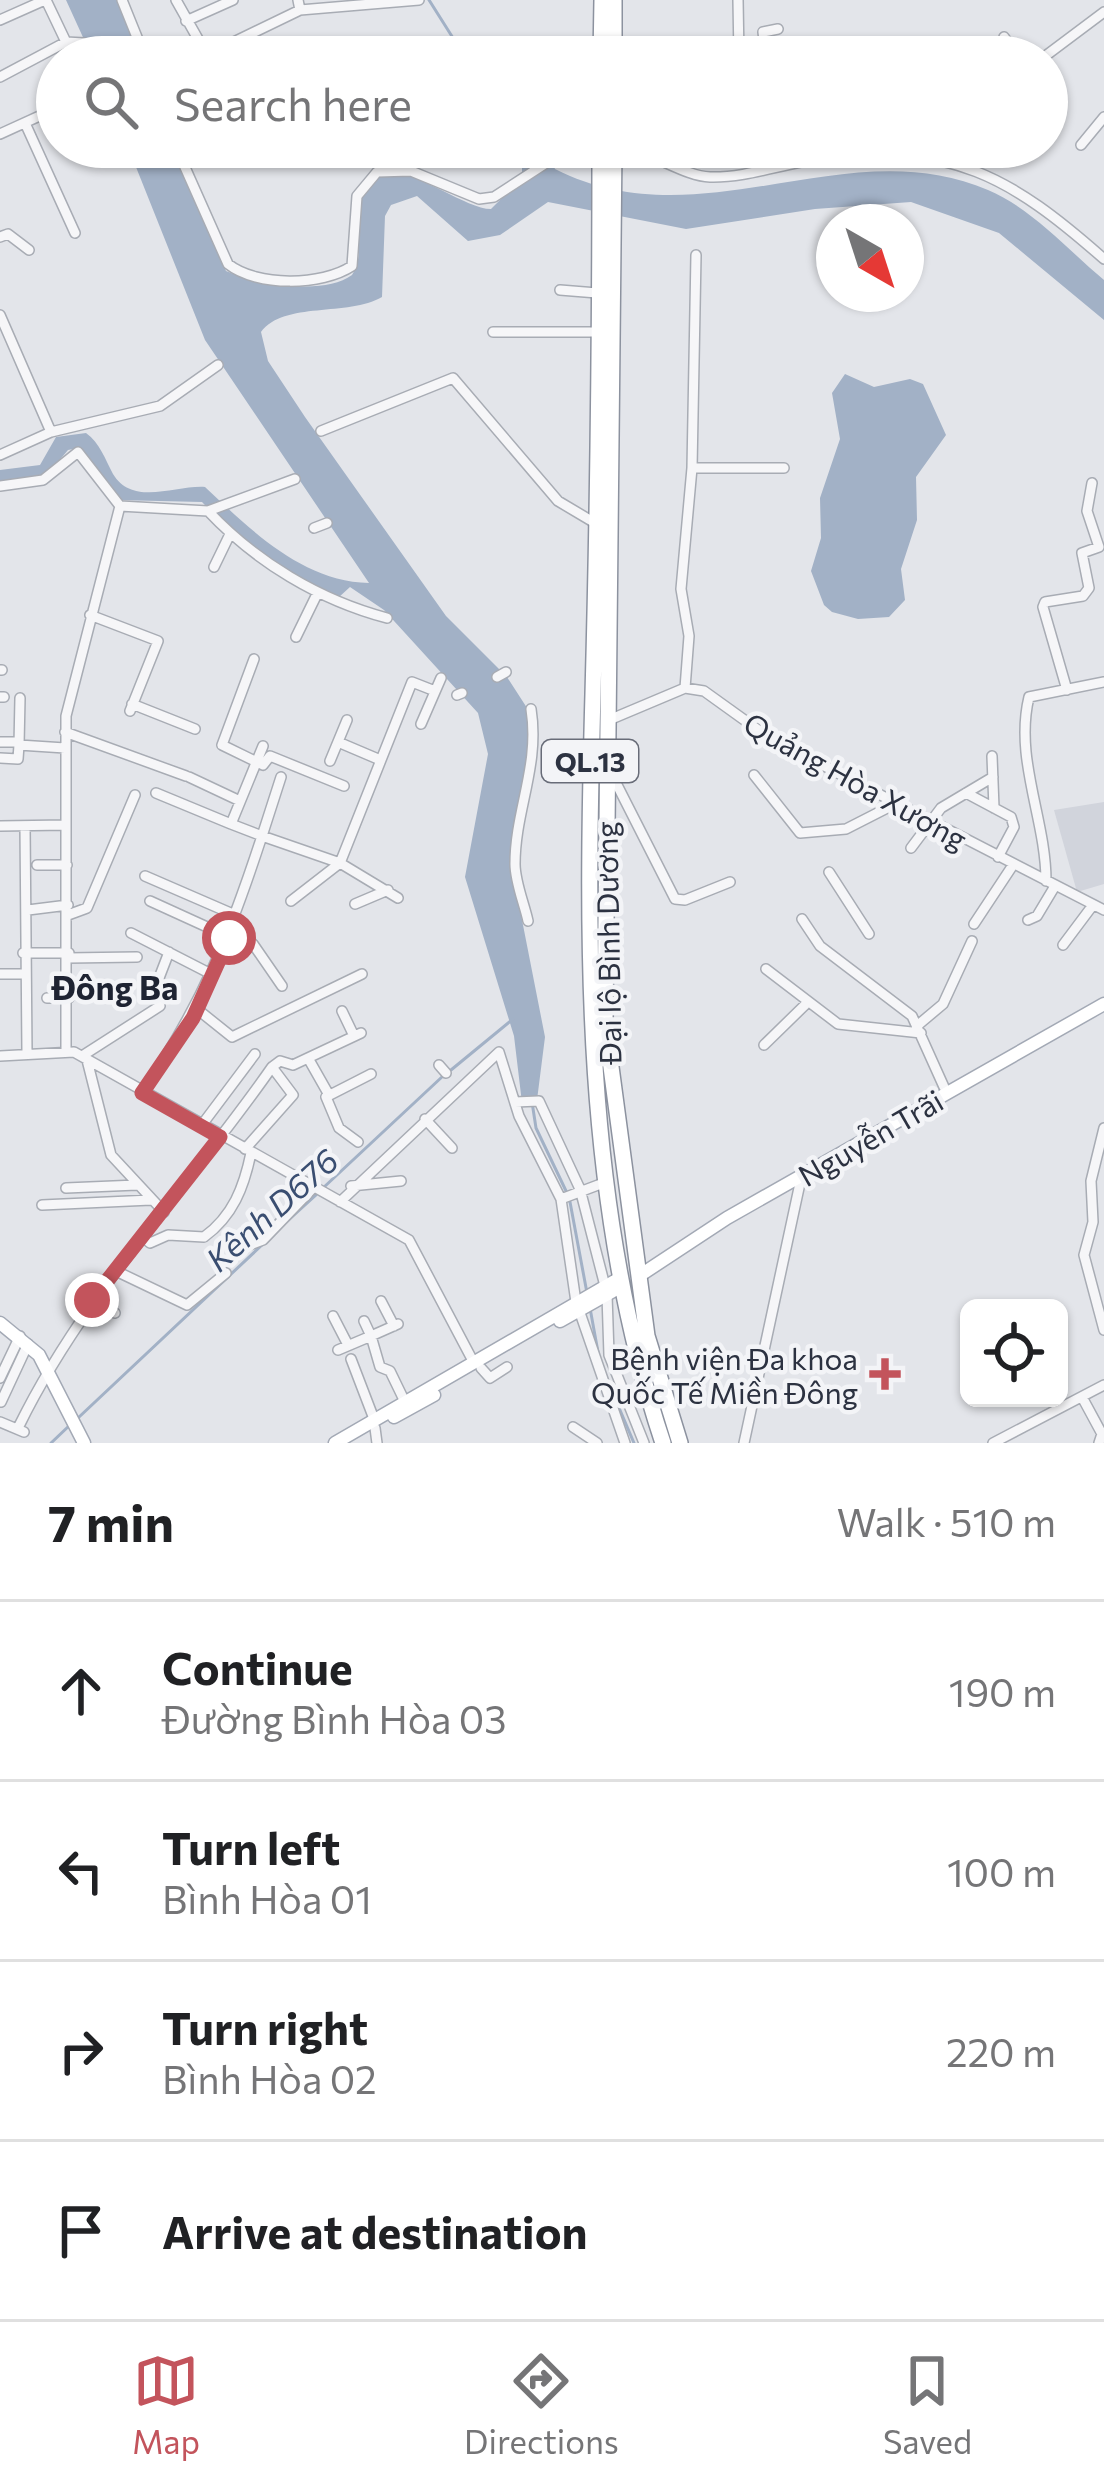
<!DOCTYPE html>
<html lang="en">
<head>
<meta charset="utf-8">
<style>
  body { margin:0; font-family:Commissioner,sans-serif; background:#f6f6f6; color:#202124 }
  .controls { position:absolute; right:36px; bottom:36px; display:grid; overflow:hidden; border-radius:18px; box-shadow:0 3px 9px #0004 }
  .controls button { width:108px; height:108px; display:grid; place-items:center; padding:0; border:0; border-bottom:3px solid #e0e0e0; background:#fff; color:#202124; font:60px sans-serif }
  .compass { position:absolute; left:816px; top:204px; width:108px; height:108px; border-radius:50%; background:#fff; box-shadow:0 3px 9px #0004; rotate:141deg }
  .stop { position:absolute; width:36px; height:36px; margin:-27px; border:9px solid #c3545c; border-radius:50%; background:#fff }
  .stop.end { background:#c3545c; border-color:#fff; box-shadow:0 3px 12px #0008 }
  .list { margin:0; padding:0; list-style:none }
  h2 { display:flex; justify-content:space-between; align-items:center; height:156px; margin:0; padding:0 48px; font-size:51px }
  h2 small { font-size:39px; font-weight:400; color:#757577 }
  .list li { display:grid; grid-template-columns:78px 1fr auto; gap:36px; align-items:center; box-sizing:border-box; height:180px; padding:0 48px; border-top:3px solid #e0e0e0 }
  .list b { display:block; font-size:45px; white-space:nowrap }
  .list p { margin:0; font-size:39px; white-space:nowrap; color:#757577 }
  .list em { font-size:39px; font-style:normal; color:#757577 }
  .icon { flex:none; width:66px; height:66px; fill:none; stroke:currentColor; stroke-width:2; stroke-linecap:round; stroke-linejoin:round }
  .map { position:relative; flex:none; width:1104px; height:1443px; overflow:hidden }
  .search { position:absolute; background:#fff; box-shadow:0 3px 9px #0004; left:36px; right:36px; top:36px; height:132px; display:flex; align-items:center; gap:30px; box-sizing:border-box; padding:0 42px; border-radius:66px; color:#757577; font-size:45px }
  .sheet { height:876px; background:#fff }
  nav { display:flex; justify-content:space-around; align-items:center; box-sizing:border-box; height:168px; border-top:3px solid #e0e0e0; background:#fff; font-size:33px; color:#757577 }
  nav a { display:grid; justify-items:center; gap:6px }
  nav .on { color:#c3545c }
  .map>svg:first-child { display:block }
  .built { fill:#d1d4dc }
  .water { fill:#a2b1c6 }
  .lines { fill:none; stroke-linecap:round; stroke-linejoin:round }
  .stream { stroke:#a2b1c6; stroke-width:3 }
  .minor-casing { stroke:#a8acb4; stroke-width:12 }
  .major-casing { stroke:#a3a9b5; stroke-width:15 }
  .highway-casing { stroke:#8c929f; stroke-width:18 }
  .minor { stroke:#f6f6f8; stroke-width:9 }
  .major { stroke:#fff; stroke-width:12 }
  .highway { stroke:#fff; stroke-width:15 }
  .route { stroke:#c3545c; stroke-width:15 }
  .poi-dot { fill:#c3545c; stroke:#f3f4f7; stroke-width:4.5 }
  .labels { text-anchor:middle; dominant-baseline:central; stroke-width:9; stroke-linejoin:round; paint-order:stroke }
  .shield { fill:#f3f4f7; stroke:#686c78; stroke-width:3 }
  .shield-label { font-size:27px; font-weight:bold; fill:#2c3241 }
  .street-label { font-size:30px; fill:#2c3241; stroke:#f3f4f7 }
  .poi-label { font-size:30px; fill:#2c3241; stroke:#f3f4f7; text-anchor:end }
  .neighbourhood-label { font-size:33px; font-weight:bold; fill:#1e2332; stroke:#f3f4f7 }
  .water-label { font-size:33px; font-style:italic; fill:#3a4e71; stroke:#f3f4f7 }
</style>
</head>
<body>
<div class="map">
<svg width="1104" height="1443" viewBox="0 0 1104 1443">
  <rect width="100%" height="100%" fill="#e3e5ea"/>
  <path class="built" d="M1104,802v82l-27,8 -23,-82z"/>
  <path class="water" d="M66,0h52l24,57h-50z
    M128,147h43l55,124c31,13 98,25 126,4 18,-28 -7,-61 11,-90 23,-41 96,24 128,24l31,-31v-25l6,-6h18l9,22c146,74 291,-40 433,21 43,18 80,60 116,90v40l-105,-87 -88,-31 -96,7 -129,20 -138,-27 -48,33 -32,6 -51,-45 -26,9 -6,11 -3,81c-34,20 -98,4 -121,35l7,29 37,56 141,199 61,61 22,34 4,23 -21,135 33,168 -8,63 -15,3 -8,-67 -49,-159 23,-123 -10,-41 -94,-103 -34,-23 -12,11c-52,-22 -97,-55 -136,-96l-85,-2 -39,-52 -10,2 -21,25 -47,9v-14l40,-5 16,-28 30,-4c14,10 19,26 27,41 20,33 63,11 92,13 47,44 97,94 164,96l-164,-243z
    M845,374l29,13 36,-8 13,5 23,51 -30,42 1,43 -16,49 4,31 -16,17 -31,2 -26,-7 -8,-7 -13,-34 10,-33 -1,-40 20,-59 -8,-46z"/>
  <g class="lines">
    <path class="stream" d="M429,0l36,57
      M451,1070l62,-51
      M532,1102l4,26 31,65
      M323,1188l120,-112
      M570,1202l17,91
      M283,1225l33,-30
      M590,1308l8,44
      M611,1389l23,54
      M78,1418l185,-174
      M51,1443l20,-19"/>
    <g class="minor-casing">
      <path id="minor" d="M46,0l20,42
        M122,0l23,57
        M176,0l31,55 93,-45
        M298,0l2,10 119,-10
        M738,0l1,57
        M0,20l45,-20
        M186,21l47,-21
        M1004,37l15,20
        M766,57l-3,-25 15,-3
        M960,57l8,-5
        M1044,57l60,-45
        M0,77l66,-35 18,1
        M25,123l50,110
        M0,134l57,-26
        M1081,145l23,-28
        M176,147l52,117c29,23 94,22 124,2l5,-70 20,-24 34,-1 68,28 15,-2 63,-41 43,-3
        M707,147v14l35,-4 -1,-10
        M614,152c29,-9 65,24 96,25 37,1 74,-14 110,-18 131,-17 190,17 284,100
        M0,237l8,-3 21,16
        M560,290l37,3
        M0,315l51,117 -51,23
        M493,332h104
        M321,431l132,-53 105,123 37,22
        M51,432l109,-26 58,-41
        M692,468h92
        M0,486l43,-6 35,-28 42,54 88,5c48,51 111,89 179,107
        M208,511l87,-32
        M314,528l13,-5
        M214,567l16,-33
        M90,615l68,26 -28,70
        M296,637l22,-45
        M254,659l-32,86 41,20 7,-9 74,30
        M0,670h2
        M497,677l9,-5
        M685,688l4,-52 -8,-47 11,-121 4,-213
        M1067,690l-24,-83 2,-5 38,-6 6,-8 -7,-35 17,-6 -12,-36 5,-28
        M457,695l5,-2
        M0,697h4
        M20,698l-1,47 46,3
        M132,704l63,25
        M609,720l76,-32 19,3 64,46 336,173
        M421,724l20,-46
        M65,732l121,44
        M0,742h19
        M338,742l40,17
        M263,746l-32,78 31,12 19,-59
        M992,756l2,52
        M0,758l18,1 1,-14
        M330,761l17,-41
        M611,773l64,126 10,1 45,-18
        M754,775l46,58 46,-4 49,-25
        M189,777l51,24
        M156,793l75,31
        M966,793l45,24 3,10 -16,30
        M0,826l66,-1
        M25,826l2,227
        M911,848l30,-40 52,-31
        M37,865h30
        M829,872l40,62
        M145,876l90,39
        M1046,881c0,-62 -32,-122 -17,-184l75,-15
        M150,901l79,36
        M291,901l49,-38 72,-181 23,9
        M355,904l33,-14
        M28,910l40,-5
        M68,915l19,-7 48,-113
        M802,919l18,27 92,70 32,71
        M1028,920l9,-4 18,-30
        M528,921c-4,-18 -13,-39 -13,-57 0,-54 25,-98 16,-155
        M974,924l39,-59
        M131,933l80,41
        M228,940l25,4 29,42
        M1063,945l30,-40
        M23,953h46
        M68,958l69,-1
        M766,969l72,55 83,9
        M0,974h24
        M154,991l15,-39
        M47,998h22
        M197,1009l35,28 130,-63
        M342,1011l12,25
        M918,1025l25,-21 29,-63
        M764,1045l43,-42
        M66,1049v-333l54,-210
        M0,1056l74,-4 335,188 65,123
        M82,1056l78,-50
        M308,1058l21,37
        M87,1060l24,95 53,57
        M439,1065l7,8
        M142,1093c60,-88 87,-156 120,-257l78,27 58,35
        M515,1102l24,-1 41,88 25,97
        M425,1119l27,29
        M201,1126l54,-72
        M1104,1128l-13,53 2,41 -9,33 20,75
        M358,1142l-19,-14 -13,-31 45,-23
        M245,1149l48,-54 -21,-28 8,-6 13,4 68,-32
        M351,1186l50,-5
        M66,1188l71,-3
        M561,1199l45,-17
        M340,1202l159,-150 20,64 42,83 15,103
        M42,1205l109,-5
        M144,1238l6,5 18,-8 36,2c29,-21 40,-50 47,-84
        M247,1246l16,-6 51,-53
        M118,1272l69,33 39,-32
        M607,1295l2,60 35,88
        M92,1300l23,13
        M381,1301l13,25
        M579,1310l46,133
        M333,1316l15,29
        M364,1321l7,15 27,-12
        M338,1350l33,-14 9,31 10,4 15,31
        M351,1359l23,60
        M481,1368l9,10 17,-11
        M0,1378l20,-42
        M1082,1397l20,37 -3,9
        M1,1402l27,-58
        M0,1422l24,10
        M19,1426c65,-133 169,-238 253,-359
        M573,1427l24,16
        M375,1428l2,15
        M744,1443l58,-269
        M993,1443l111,-58"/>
    </g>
    <g class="major-casing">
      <path id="major" d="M639,1276l88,-58 377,-214
        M560,1321l62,-35
        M0,1323l39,32 45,88
        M394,1417l40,-22
        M335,1443l285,-165"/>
    </g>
    <g class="highway-casing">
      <path id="highway" d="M601,57l1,-57
        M614,57v-57
        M600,147c0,182 -2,365 -7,547 -7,249 -10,510 70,749
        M614,147l-9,875 42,314 33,107"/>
    </g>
    <use href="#minor" class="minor"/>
    <use href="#major" class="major"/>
    <use href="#highway" class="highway"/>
  </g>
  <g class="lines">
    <path class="route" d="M92,1300l128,-163 -78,-44 51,-75 36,-80"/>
  </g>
  <path class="poi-dot" d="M879 1356h12v12h12v12h-12v12h-12v-12h-12v-12h12z"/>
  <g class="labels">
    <rect class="shield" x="542" y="740" width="96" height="42" rx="9"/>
    <g class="shield-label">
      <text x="590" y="761">QL.13</text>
    </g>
    <g class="street-label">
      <text transform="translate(856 780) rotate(29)">Quảng Hòa Xương</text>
      <text transform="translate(607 943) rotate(-91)">Đại lộ Bình Dương</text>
      <text transform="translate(870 1137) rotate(-30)">Nguyễn Trãi</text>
    </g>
    <g class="poi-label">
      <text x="858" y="1357">Bệnh viện Đa khoa<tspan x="858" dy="34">Quốc Tế Miền Đông</tspan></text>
    </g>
    <g class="neighbourhood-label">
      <text x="115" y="986">Đông Ba</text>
    </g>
    <g class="water-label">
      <text transform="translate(271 1209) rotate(-42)">Kênh D676</text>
    </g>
  </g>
</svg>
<div class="controls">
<button><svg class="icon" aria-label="locate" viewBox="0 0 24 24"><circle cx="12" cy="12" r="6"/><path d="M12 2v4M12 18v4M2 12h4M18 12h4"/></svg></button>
</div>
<svg class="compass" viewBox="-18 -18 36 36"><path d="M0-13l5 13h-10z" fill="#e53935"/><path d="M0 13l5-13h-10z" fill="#757577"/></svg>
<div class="stop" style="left:229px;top:938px"></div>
<div class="stop end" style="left:92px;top:1300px"></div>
<div class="search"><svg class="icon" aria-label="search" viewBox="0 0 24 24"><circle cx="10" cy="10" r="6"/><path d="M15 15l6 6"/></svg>Search here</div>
</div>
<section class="sheet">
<h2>7 min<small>Walk · 510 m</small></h2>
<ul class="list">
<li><svg class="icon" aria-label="ahead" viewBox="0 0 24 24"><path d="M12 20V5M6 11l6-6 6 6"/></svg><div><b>Continue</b><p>Đường Bình Hòa 03</p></div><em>190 m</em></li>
<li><svg class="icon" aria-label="left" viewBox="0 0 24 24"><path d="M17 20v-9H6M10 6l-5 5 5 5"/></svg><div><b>Turn left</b><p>Bình Hòa 01</p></div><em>100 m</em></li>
<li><svg class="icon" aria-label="right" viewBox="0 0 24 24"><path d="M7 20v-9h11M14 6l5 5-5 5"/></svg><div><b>Turn right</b><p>Bình Hòa 02</p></div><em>220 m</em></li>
<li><svg class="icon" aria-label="arrive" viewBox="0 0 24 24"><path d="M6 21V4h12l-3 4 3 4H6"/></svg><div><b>Arrive at destination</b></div></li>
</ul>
</section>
<nav>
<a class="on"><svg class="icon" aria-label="map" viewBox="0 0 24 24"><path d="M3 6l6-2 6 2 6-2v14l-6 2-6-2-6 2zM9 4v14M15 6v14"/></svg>Map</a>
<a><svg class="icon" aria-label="directions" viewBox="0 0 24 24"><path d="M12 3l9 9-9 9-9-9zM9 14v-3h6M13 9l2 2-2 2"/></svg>Directions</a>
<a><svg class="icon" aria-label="saved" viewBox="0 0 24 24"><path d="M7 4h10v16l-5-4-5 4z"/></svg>Saved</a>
</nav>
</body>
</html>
